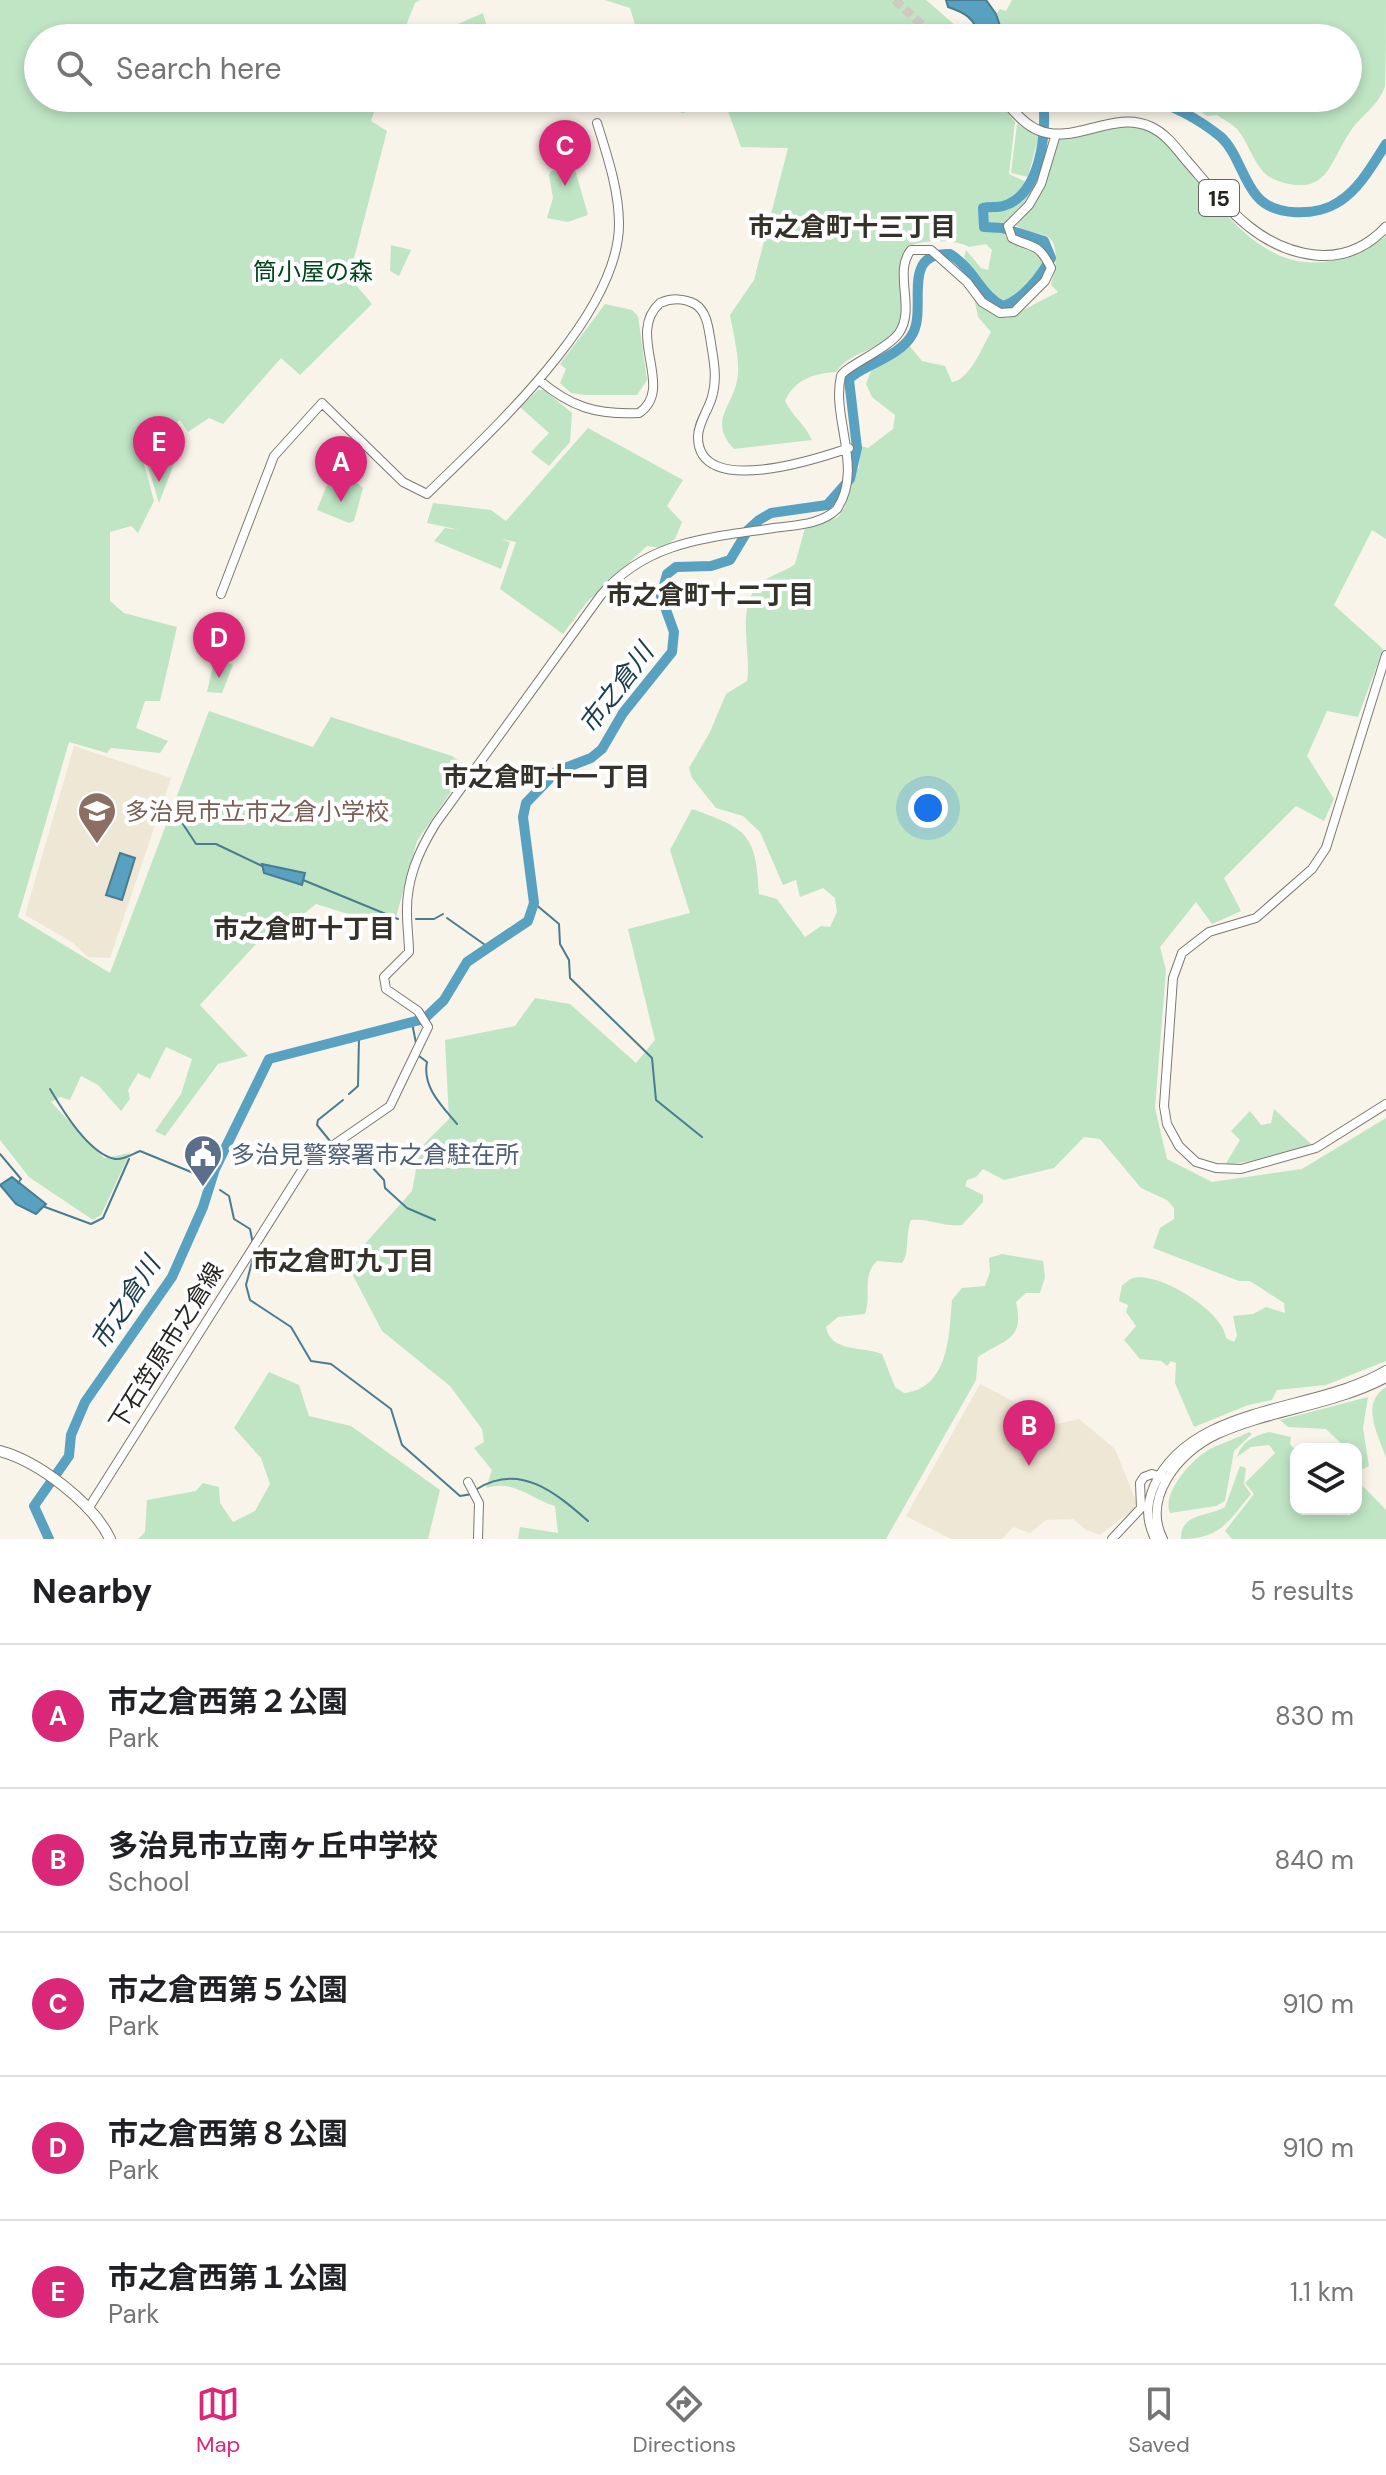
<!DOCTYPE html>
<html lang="en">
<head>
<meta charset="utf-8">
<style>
  body { margin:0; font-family:"DM Sans","Noto Sans JP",sans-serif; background:#f2f2f2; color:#202124 }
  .controls { position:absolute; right:24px; bottom:24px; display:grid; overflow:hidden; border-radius:16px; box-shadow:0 4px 12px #0003 }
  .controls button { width:72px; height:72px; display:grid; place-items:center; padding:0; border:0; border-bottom:2px solid #e0e0e0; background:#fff; color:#202124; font:40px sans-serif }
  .you { position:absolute; left:928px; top:808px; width:28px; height:28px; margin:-20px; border:6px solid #fff; border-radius:50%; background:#1a73e8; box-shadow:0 0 0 12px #1a73e833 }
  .badge { display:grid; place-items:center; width:52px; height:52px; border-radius:50%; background:#db2777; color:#fff; font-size:26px; font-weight:700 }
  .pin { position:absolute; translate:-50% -66px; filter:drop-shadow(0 2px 4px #0008) }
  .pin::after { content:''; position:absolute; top:42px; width:28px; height:24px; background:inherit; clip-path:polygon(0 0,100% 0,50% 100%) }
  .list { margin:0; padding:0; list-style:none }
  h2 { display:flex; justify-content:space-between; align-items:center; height:104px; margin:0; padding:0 32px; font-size:34px }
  h2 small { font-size:26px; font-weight:400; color:#757577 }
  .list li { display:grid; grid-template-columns:52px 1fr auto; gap:24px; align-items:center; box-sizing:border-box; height:144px; padding:0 32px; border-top:2px solid #e0e0e0 }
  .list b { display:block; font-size:30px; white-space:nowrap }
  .list p { margin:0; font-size:26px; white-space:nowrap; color:#757577 }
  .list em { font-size:26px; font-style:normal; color:#757577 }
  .icon { flex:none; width:44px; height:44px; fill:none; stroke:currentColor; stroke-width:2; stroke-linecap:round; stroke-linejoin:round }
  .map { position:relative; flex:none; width:1386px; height:1539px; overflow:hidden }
  .search { position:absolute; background:#fff; box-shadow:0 4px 12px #0003; left:24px; right:24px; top:24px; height:88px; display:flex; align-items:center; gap:20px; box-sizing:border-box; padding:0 28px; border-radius:44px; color:#757577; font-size:30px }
  .sheet { height:824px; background:#fff }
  nav { display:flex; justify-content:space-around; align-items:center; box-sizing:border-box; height:112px; border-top:2px solid #e0e0e0; background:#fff; font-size:22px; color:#757577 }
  nav a { display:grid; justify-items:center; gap:4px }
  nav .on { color:#db2777 }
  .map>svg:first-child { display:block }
  .built { fill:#eee7d5 }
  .green { fill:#bfe5c5 }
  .water { fill:#58a1c0; stroke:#497c90; stroke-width:2 }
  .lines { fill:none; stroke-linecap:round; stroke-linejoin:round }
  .stream { stroke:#497c90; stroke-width:2 }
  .river { stroke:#58a1c0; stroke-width:10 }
  .primary-tunnel { stroke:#cecac1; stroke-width:9; stroke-dasharray:9 4.5; stroke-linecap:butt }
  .secondary-casing { stroke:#7d7970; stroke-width:10 }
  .primary-casing { stroke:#7d7970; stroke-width:11 }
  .highway-casing { stroke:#7d7970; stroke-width:12 }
  .secondary { stroke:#fff; stroke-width:8 }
  .primary { stroke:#fff; stroke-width:9 }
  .highway { stroke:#fff; stroke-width:10 }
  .labels { text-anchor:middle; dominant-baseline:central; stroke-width:8; stroke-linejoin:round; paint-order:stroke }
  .shield { fill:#fff; stroke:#666663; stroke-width:2 }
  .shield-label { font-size:22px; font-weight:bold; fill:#252420 }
  .park-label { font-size:24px; fill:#01451c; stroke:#fff }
  .education-label { font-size:24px; fill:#785e54; stroke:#fff; text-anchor:start }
  .service-label { font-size:24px; fill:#4e5e75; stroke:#fff; text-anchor:start }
  .street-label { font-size:24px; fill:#252420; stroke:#fff }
  .neighbourhood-label { font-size:26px; font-weight:bold; fill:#35322a; stroke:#fff }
  .water-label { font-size:26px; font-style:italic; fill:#1a3c4a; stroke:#fff }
</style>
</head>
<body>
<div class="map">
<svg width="1386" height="1539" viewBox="0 0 1386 1539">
  <rect width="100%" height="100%" fill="#f8f4e9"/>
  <path class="built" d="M74,746l97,32 -61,180 -22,-1 -16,-15 -47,-27z
    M980,1384l77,40 22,-5 36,30 23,57 -38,29 -14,-5 -13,-11 -27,1 -16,13 -17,-6 -11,12h-51l-45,-23z"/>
  <path class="green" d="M0,0h420l-5,3 -14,35h-363v60h341l-8,23 16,10 -34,131 3,23 16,19 -72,71 -19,-17 -58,66 -14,-6 -21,14 -8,-12 -39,33 13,48 -16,32 -7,-7 -21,6v69l14,12 53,14 -17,74h-15l-9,27 32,13 -8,12 -49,-5 -4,5 -38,-11 -51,175 92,56 99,-262 104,36 18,-30 121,39 16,11 -51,74 -24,87 -77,-24 -30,24 -31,17 -55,60 48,51 -30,8 -53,72 -10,-5 26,-37 11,-35 -26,-12 -16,32 -12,-6 -10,17 2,9 -9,12 -23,-26 -17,-9 -11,24 -10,-3 -9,5 53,56 26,-5 -29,62 -8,5 -64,-43 -29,-37z
    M605,0h321l44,38h-331l-9,-30z
    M1012,0h374c0,24 0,64 -1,86 -5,18 -23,29 -33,43 -23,32 -23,69 -74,52 -23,-7 -27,-36 -41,-52 -5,-5 -14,-10 -20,-14l-10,1 -24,-18h165v-60h-344l-7,-25 3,-4 6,2z
    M483,13l5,17 -31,8 -3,-5 4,-9z
    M637,98h358l20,24 -6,52 25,12c-2,20 -28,27 -30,48l7,9 24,6 10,12c-9,16 -25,41 -44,42l-17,-15 -20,-31 2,-7 15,18 7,2 4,-20 -6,-6 -17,3c-13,-8 -49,-7 -62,0 -15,22 4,52 -7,76 -13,29 -48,25 -64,49 -22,1 -42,8 -51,29 8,16 18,21 27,39l-78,9c-28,-30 2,-43 4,-76 1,-19 -5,-40 -8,-58l24,-35 34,-132 -47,-1 -17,-47 -41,13z
    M1017,124l22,11 -11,42 -17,-4z
    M1137,126l16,6 13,12c66,74 112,164 220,92v303l-14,-9 -38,75 49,44 -25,68 -31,-6 -20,45 27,43 -10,22 -28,-15 -72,72 17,33 -29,13 -16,-22 -36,45 6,23 -11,138 12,51 45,23 90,-13 84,-51v243l-60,24 -49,5 -5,10 -24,5 -54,22 -19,-44 1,-20 -5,-2 -4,5 -6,-5 -21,-2 -16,-19 12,-14 -10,-14 2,-7 -9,-4 3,-16c4,-2 7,-6 11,-7 26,-7 91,34 93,60l8,4 3,-6 -4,-20 20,-2 13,-7 19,6 -1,-10 -34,-22h-11l-86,-33 7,-20 14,-9v-11l-7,-8 -26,-12 -41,-49 -16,-2 -30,31 -50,12 -21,-11 -7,8 -9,3 -2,6 18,9v7l-21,23c-19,2 -34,-7 -51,-5 -6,14 -1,33 -9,43l-25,-2c-16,15 -5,34 -12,53l-27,3 -12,10c5,26 36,19 56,27l13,33 9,6c46,-5 45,-60 48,-93l10,-12 23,-2 5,-14 -1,-14 13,-4 41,7 2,16 -5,16h-14l-10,9c9,39 -12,37 -38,55l-2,23 -90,159h-368l2,-12 38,6 -3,-27c-24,-7 -41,-27 -69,-18l6,-18 -18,-22 10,-6 -2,-13 -32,-43 -68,-55 -35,-67 65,-73 8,-43 29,-29 -4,-79 70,-14 20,-28 35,6 66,59 19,-23 -27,-111 62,-16 -20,-63 22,-41c56,20 64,25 67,85l18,5 28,38 16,-11 9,1 7,-15 -2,-14 -12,-10 -23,9 -4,-17 -13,5 -23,-53 -17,-16 -27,-8 -24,-30 -3,-10 21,-36 16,-38 21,-13c5,-29 -13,-77 15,-99 10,-8 23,-10 33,-18l10,-36 33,-11 7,-10 3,-21 11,-19 2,-21 7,2 25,-19 2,-14 -23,-18 -6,-13 5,-13 38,-26 13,16 23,5 7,16c18,-2 30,-35 39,-50l-13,-15 -4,-20 14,14 20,7 50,-26 -7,-7c3,-12 11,-42 -5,-49 -11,-5 -20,-2 -30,-11l27,-36 15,-48 4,-4 42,-9z
    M574,166l14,49 -20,7 -21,-4 6,-20 -4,-23 2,-4z
    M391,245l20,5 -12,26 -9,-5z
    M605,304l27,6 6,6 9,64 -10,15h-52l-14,-2 -11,-10 6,-14 -6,-5z
    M538,390h6l28,23 -2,29 -21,24 -18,-14 18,-19 -29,-26z
    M588,428l95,52 -16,26 15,16 -7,17 -13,9 -15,-2 -60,56 -24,32 -63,-45 16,-47 -15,-3 9,3 -9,27 -67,-28 11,-13 15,2 -33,-7 6,-20 58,7 15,11z
    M165,447l13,6 -19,50 -12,-40z
    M343,471l20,17 -9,33 -5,2 -32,-13 9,-23z
    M215,657l18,8 -11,28 -15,-1z
    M1274,1109l37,35 -29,12 -57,9 15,-25 -9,-9 19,-20 11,14 10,-2z
    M269,1372l30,13 10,31 42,10 89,64 -12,49h-290l7,-7 2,-32 49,-9 7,-8 16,4 1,16 13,19 22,-11 15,-27 -9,-26 -27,-30z
    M1386,1387v71c-7,-23 -27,-54 0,-71z
    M1368,1397l-5,31 6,38 -6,3 -7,-5v-15h-9l-21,-20 -38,-2 -8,-7z
    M1249,1432l3,2 -18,17 -9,50 -9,5 -46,7c-9,-21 25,-58 44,-66 11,-5 23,-9 35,-15z
    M1269,1432l22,5 -1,7 6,7v58h60v-30l30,31v29h-154l-7,-8 29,-37 -9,-11 30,-30 -6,-8 -18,2 -14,10c5,-16 17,-21 32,-25z
    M1240,1466l6,2 -2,16 7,10c-23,28 -31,45 -70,45 -1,-26 27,-22 44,-32z"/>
  <path class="water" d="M946,0h40l10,14 8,24h-26c-1,-20 -15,-26 -30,-31z
    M120,853l15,5 -13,42 -16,-5z
    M262,864l43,9 -3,12 -38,-12z
    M12,1177l34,27 -10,10 -20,-10 -16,-19z"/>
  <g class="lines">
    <path class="stream" d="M179,818l17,26h20l46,22
      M303,880l95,39
      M534,903l25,21 1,20 9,16 1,18 82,80 4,42 46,37
      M447,918l41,29
      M416,919h18l9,-5
      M412,1023l4,20
      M419,1056l8,6c-5,25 15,44 30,62
      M50,1089c13,22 39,65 65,70 10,1 17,-5 25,-8l56,23 19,-5
      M349,1094l9,-8 1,-49
      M330,1141l-13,-16 1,-5 25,-20
      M334,1148l8,13 11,1
      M0,1154l21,25 -3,4
      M358,1164l13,2 13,14 1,8 22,20 28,12
      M209,1185h2
      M220,1190l9,6 5,23 16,10 3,15
      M45,1207l46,17 12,-6 26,-59
      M255,1250l-9,35 4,15 41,27 20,34 20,3 60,45 11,36 58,51 12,-2
      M477,1489c43,-27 79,4 111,32"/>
    <path class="river" d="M1145,98c27,6 55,22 76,39 16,15 21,41 35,58 17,22 61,22 84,6 20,-13 33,-37 46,-57
      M49,1539l-15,-33 35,-50 2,-21 14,-33 87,-125 31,-70 12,-38 54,-110 155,-40 20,-19 23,-38 61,-41 6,-18 -11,-86 3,-14 31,-32 34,-13 11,-9 21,-36 49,-61 2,-20 -13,-36 6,-22 9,-7 35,-1 19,-6 18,-30 11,-10 12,-7 56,-8 23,-26 7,-31 -8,-68c7,-13 52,-22 64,-47 14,-27 -13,-81 37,-79 25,16 32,43 53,52 20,-6 38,-30 48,-48l-7,-17 -42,-13 -18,-1 -1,-19c7,-2 14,0 20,-2 39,-11 44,-77 40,-108"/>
    <path class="primary-tunnel" d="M895,0l41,38"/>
    <g class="secondary-casing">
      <path id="secondary" d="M539,380c32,27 57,35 100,33 37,-25 -14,-79 21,-110 11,-5 24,-5 35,1 11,7 13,21 15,33 3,20 8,40 2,60 -4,14 -14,26 -14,40 0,62 122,21 151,11
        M221,594l53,-138 48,-53 81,79 24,12c63,-62 192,-178 192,-270 0,-34 -12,-69 -22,-101
        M1386,655l-60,193 -14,21 -56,49 -47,14 -27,21 -9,25 -9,128 3,18 12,22 17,16 20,6 25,1 75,-21 70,-44
        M468,1482l11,21 -1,36
        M88,1509l218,-345 84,-58 38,-79 -10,-16 -32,-22 -2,-12 25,-25c0,-12 -2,-25 -2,-38 -1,-34 11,-62 29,-91l165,-228c46,-54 106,-57 173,-67 21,-3 47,-3 63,-19 27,-41 -6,-91 4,-133 3,-9 47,-27 58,-43 17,-25 -6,-61 12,-83h20l36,32 15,20 18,11 14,-1 31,-31 6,-13c-13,-26 -17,-19 -39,-30l-4,-12 21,-21 12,-21 15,-50
        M1112,1539l29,-31 -1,-25 4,-6 8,-3 11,4
        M1155,1539c-9,-19 -9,-34 -1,-53 37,-83 163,-74 232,-116
        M1163,1539c-21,-41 15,-86 53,-104 54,-25 117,-29 170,-57"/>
    </g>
    <g class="primary-casing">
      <path id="primary" d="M1001,98c11,10 22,26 37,32 36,16 76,-21 113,-3 15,7 25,21 35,33 36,41 70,89 129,95 28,3 52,-8 71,-28"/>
    </g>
    <g class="highway-casing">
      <path id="highway" d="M0,1451c38,10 93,52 110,88"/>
    </g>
    <use href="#secondary" class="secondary"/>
    <use href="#primary" class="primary"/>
    <use href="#highway" class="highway"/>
  </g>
  <defs>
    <g id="school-pin" transform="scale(2)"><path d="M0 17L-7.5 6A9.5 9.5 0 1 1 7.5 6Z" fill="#8d6e63" stroke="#fff"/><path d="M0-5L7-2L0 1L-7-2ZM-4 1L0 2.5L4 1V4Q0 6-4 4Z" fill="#fff"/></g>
    <g id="civic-pin" transform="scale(2)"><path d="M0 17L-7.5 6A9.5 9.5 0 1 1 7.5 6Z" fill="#5c6f8a" stroke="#fff"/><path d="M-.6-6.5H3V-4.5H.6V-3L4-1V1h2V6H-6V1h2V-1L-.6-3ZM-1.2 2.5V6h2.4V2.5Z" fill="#fff"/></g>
  </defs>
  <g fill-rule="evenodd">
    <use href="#school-pin" x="97" y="811"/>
    <use href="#civic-pin" x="203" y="1154"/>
  </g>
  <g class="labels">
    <rect class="shield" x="1199" y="180" width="40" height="36" rx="6"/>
    <g class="shield-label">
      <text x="1219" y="198">15</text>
    </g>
    <g class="park-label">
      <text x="313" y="271">筒小屋の森</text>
    </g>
    <g class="education-label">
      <text x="125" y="811">多治見市立市之倉小学校</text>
    </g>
    <g class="service-label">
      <text x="231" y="1154">多治見警察署市之倉駐在所</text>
    </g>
    <g class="street-label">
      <text transform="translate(166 1346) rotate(-58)">下石笠原市之倉線</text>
    </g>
    <g class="neighbourhood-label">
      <text x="852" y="227">市之倉町十三丁目</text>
      <text x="710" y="595">市之倉町十二丁目</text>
      <text x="546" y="777">市之倉町十一丁目</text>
      <text x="304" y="929">市之倉町十丁目</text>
      <text x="343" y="1261">市之倉町九丁目</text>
    </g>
    <g class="water-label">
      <text transform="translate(616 688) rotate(-53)">市之倉川</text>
      <text transform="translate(125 1303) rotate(-57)">市之倉川</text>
    </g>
  </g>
</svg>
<div class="controls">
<button><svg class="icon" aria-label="layers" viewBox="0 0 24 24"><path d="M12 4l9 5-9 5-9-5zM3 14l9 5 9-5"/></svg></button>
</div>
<div class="you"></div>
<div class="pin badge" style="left:341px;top:502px">A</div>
<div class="pin badge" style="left:1029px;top:1466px">B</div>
<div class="pin badge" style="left:565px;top:186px">C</div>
<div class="pin badge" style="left:219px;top:678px">D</div>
<div class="pin badge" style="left:159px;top:482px">E</div>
<div class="search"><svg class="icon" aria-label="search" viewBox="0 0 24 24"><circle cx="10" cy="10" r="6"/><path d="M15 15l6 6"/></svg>Search here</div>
</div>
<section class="sheet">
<h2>Nearby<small>5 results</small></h2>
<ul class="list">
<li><span class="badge">A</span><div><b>市之倉西第２公園</b><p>Park</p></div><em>830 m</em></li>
<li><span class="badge">B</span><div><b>多治見市立南ヶ丘中学校</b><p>School</p></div><em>840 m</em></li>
<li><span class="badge">C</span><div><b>市之倉西第５公園</b><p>Park</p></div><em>910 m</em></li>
<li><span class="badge">D</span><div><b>市之倉西第８公園</b><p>Park</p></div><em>910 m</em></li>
<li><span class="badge">E</span><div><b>市之倉西第１公園</b><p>Park</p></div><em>1.1 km</em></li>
</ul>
</section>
<nav>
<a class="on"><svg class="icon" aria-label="map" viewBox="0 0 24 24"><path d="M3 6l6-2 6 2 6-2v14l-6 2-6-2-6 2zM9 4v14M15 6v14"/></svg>Map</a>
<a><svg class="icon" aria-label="directions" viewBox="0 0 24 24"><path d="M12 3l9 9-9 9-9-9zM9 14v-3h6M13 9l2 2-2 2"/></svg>Directions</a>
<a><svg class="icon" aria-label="saved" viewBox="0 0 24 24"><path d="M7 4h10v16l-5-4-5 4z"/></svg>Saved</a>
</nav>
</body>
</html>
